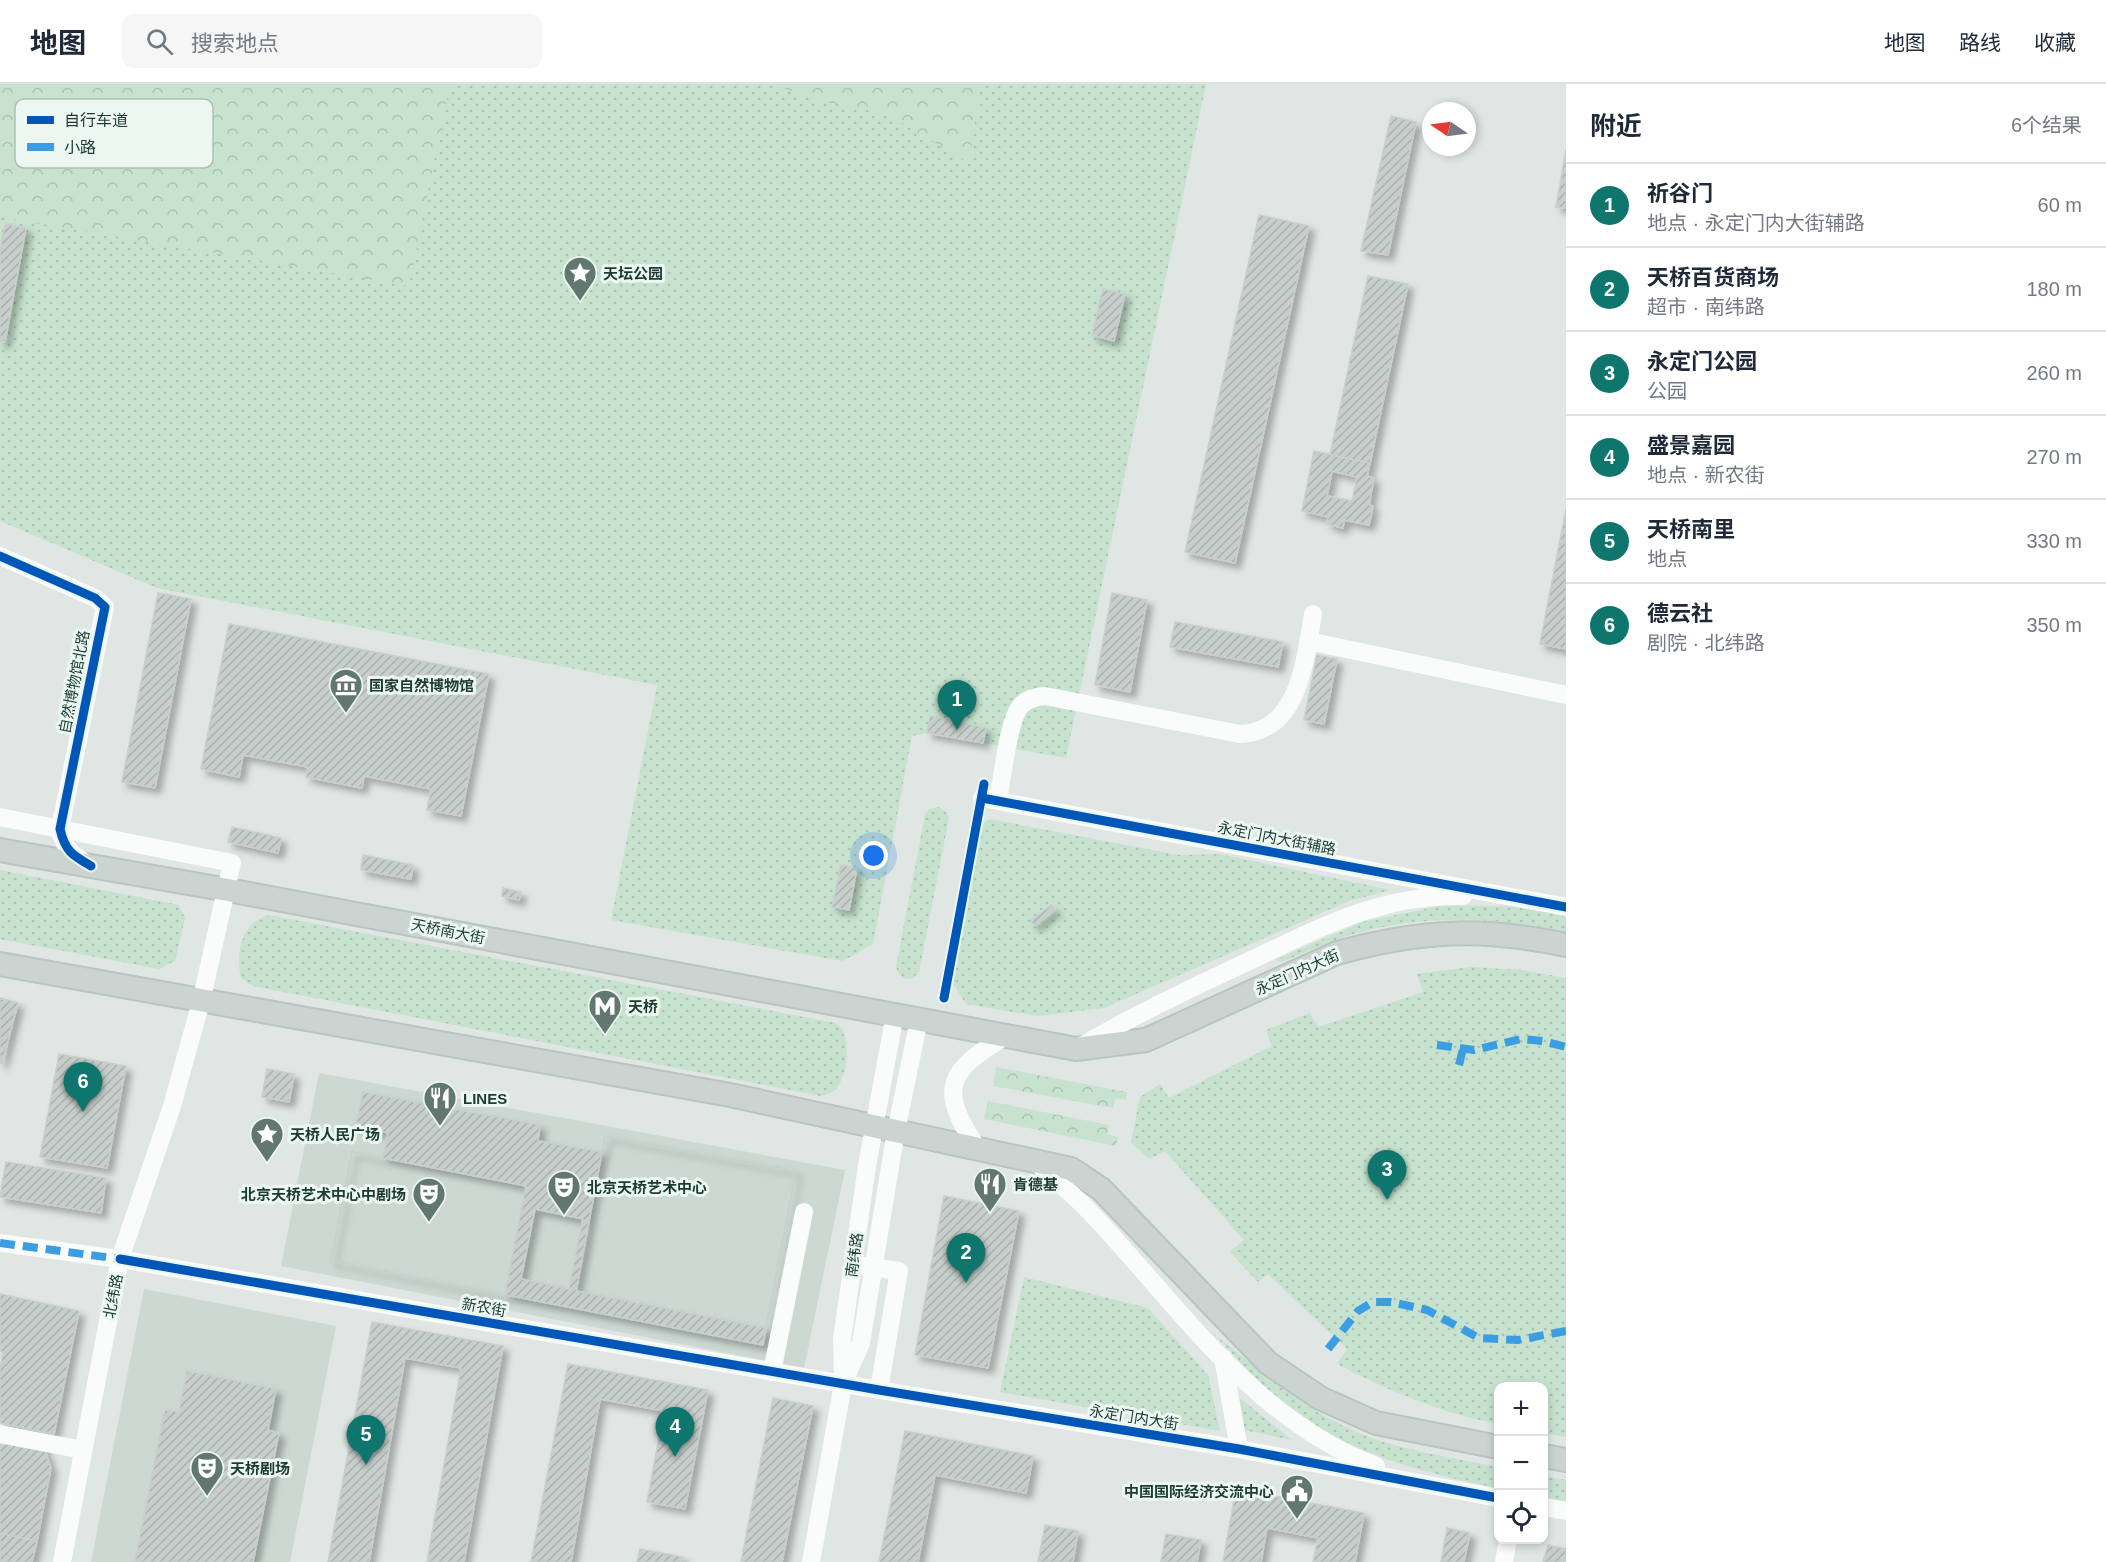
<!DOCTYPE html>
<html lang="zh">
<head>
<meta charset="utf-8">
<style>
  body { margin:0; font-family:Arial,"Noto Sans SC",sans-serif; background:#f6f6f7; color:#1f2937 }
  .controls { position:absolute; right:18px; bottom:18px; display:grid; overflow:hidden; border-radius:12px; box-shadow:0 3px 9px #0003 }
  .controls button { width:54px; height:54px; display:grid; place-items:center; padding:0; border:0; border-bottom:2px solid #e0e1e3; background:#fff; color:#1f2937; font:30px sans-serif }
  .compass { position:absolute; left:1422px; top:18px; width:54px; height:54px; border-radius:50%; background:#fff; box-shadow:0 3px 9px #0003; rotate:283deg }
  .you { position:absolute; left:874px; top:772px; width:21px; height:21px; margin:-15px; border:4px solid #fff; border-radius:50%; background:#1a73e8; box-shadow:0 0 0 9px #1a73e833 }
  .badge { display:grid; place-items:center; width:39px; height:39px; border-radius:50%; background:#0f766e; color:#fff; font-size:20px; font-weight:700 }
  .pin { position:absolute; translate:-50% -50px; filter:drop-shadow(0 2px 3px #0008) }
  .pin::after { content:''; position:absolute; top:32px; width:21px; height:18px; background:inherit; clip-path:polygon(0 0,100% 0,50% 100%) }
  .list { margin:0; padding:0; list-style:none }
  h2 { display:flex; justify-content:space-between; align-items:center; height:78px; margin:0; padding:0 24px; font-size:26px }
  h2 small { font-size:20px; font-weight:400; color:#747a83 }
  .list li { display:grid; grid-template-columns:39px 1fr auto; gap:18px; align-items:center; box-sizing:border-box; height:84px; padding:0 24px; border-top:2px solid #e0e1e3 }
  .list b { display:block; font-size:22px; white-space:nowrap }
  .list p { margin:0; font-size:20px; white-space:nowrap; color:#747a83 }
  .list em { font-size:20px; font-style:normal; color:#747a83 }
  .icon { flex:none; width:33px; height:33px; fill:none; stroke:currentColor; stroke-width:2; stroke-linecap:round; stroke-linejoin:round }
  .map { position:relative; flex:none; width:1566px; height:1478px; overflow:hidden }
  header { display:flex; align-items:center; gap:36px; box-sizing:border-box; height:84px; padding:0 30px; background:#fff; border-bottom:2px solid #e0e1e3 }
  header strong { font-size:28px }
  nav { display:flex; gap:33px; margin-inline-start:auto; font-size:21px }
  .search { width:420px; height:54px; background:#f6f6f7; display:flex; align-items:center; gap:15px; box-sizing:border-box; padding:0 21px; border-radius:12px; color:#747a83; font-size:22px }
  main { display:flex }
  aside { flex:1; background:#fff }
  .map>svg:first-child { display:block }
  .built { fill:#cdd8d3 }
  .green { fill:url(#green-dots) }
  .forest { fill:url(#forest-crowns) }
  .building { fill:url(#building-hatch); stroke:#c8cfcc; stroke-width:1.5; fill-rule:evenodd; filter:url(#shadow) }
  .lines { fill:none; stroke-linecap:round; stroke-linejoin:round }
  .major-casing { stroke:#bac4c0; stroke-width:26 }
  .minor { stroke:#fafbfb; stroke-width:18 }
  .major { stroke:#cbd4d1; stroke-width:22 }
  .quiet { stroke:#3c9ee2; stroke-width:8; stroke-dasharray:15 8; stroke-linecap:butt }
  .cycleway-casing { stroke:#ecf7f2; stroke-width:13 }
  .cycleway { stroke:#0057b8; stroke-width:9 }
  .labels { text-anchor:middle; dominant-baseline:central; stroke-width:6; stroke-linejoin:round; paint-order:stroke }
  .poi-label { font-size:15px; font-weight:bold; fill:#1c3b32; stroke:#ecf7f2; text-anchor:start }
  .street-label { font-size:15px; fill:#1c3b32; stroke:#ecf7f2 }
  .key { fill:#ecf7f2; stroke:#aebfb8; stroke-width:1.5 }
  .key-label { font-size:16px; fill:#1c3b32 }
</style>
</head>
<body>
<header>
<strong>地图</strong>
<div class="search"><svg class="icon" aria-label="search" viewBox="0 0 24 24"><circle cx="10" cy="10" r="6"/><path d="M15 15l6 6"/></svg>搜索地点</div>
<nav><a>地图</a><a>路线</a><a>收藏</a></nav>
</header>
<main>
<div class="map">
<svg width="1566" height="1478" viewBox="0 0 1566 1478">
  <defs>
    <pattern id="green-dots" width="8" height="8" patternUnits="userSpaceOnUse" patternTransform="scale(1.5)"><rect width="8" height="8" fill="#c7e2cf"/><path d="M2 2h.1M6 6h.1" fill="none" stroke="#aac3b2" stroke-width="1.8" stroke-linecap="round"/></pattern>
    <pattern id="forest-crowns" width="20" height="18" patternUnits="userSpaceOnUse" patternTransform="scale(1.5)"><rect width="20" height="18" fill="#c7e2cf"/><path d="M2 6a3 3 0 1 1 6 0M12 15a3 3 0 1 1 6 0" fill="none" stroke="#aac3b2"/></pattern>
    <pattern id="building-hatch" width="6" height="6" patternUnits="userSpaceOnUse" patternTransform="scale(1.5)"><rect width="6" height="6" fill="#c7cecb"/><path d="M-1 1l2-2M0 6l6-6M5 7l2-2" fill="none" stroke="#aab2af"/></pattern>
    <filter id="shadow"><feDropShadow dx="5.5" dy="5.5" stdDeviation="3" flood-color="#0004"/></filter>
  </defs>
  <rect width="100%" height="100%" fill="#e0e6e3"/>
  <path class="built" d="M319,989l526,97 -41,198 -523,-102z
    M144,1205l192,37 -46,236h-199z"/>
  <path class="green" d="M0,0h1206l-140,674 -139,-25 -15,3 -39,208 -30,17 -232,-41 46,-235 -500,-97 -157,-67z
    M938,723l8,4 3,7 -30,154 -6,6 -7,1 -7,-5 -3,-7 29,-152 4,-6z
    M990,735l188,36 41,-1 172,36 -42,11 -245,107 -66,8 -72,-12 -14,-22 31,-159z
    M0,786l179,35 6,13 -10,43 -16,8 -159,-30z
    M1444,821l81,2 41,8v17c-66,-14 -131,-18 -197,-2 -30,7 -58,20 -87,32l-7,-2 87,-38z
    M269,831l567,108c16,10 12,49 2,63 -3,6 -10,8 -17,10l-568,-110 -12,-8c-6,-25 1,-57 28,-63z
    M1471,883l52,3 43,8v459l-22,-4v-47h-46v38c-57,-11 -109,-33 -161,-60l10,-15 -79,-75 -10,8 -28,-30 14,-12 -79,-89 -16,8 -18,-17 9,-45 20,-13 9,14 103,-52 -6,-16 44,-17 8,14 105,-35 -6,-18z
    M1024,1193l124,31 60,67 12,56 -220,-39z
    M1213,1249c45,36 101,85 156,104 42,15 86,21 129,30v21c-79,-16 -157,-36 -221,-90 -23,-19 -43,-44 -64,-65z
    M1236,1311l56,45 -48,-10z
    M1544,1392l22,4v22l-22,-5z"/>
  <path class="forest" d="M0,0h450l-41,202 -409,-69z
    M770,0h211l-12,79 -82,-49 -65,-13z
    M996,983l131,25 -1,8 -11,-2 -2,10 -120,-22z
    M988,1017l121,24 -2,9 11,3 -2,9 -132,-27z"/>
  <path class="building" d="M1391,32l25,6 -28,133 -27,-4z
    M1566,66v58l-10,-1z
    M1259,131l50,11 -74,337 -50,-11z
    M5,140l21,4 -21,114 -5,-1v-90z
    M1368,192l40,8 -38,179 -40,-8z
    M1103,205l22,5 -11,47 -22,-6z
    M1314,367l56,12 -3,13 7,2 -5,27 4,1 -4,19 -25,-5 -1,8 -16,-4 1,-7 -26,-6zM1332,387l25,6 -5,24 -25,-5z
    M1566,425v140l-26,-5z
    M158,509l33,6 -36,189 -33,-6z
    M1112,509l35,7 -17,92 -35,-7z
    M1175,538l108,20 -5,25 -108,-20z
    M229,540l260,50 -28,142 -34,-6 4,-21 -67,-13 -2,12 -56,-11 2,-10 -65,-12 -4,22 -38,-8z
    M1317,571l20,4 -13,65 -20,-4z
    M930,632l56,12 -3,15 -56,-10z
    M232,743l49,11 -3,15 -50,-11z
    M363,771l50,10 -2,14 -50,-9z
    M841,781l16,3 -8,42 -17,-3z
    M503,804l18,4 -2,8 -17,-4z
    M1051,821l4,5 -20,16 -4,-5z
    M0,914l18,5 -16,61 -2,-1z
    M59,970l67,12 -19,102 -67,-11z
    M267,985l27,5 -5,28 -27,-5z
    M363,1008l177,33 -2,16 65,11 2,-16 191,35 -33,174 -432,-84 21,-109 31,6 5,-25 -32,-7z
    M605,1052l191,35 -30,157 -190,-37z
    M352,1068l174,34 -21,109 -174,-34z
    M6,1078l100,16 -5,35 -101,-16z
    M944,1112l75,15 -31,157 -73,-13z
    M535,1125l48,10 -14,70 -48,-10z
    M0,1210l79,17 -25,123 -54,-11v-54l3,-17 -3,-1z
    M372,1238l131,24 -39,216h-37l34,-194 -56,-10 -36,204h-41z
    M568,1280l140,26 -23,119 -38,-7 17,-91 -64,-12 -29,163h-40z
    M187,1287l89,18 -8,41 11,3 -26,129h-118l30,-152 14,2z
    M773,1314l40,8 -31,156h-41z
    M905,1347l128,25 -7,37 -91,-18 -17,87h-39z
    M0,1353l43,8 8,23 -14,73 -37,-8z
    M1236,1405l128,24 -9,49h-42l5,-24 -51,-10 -6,34h-38z
    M1045,1441l33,6 -5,31h-35z
    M1447,1444l23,5 -6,29h-23z
    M0,1449l37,8 -5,21h-32z
    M1166,1450l35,6 -4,22h-36z
    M1548,1461l18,4v13h-23z
    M640,1465l43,8v5h-46z"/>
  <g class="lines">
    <g class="major-casing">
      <path id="major" d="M0,766l228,40 848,159 70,-9 191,-87c84,-23 143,-26 229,-8
        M0,880l730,131 341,74 30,20 167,174 52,35 56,25 122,24
        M1544,1372l22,4"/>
    </g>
    <path class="minor" d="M0,472l95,42 10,9 -45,222c4,20 12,26 29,36
      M1308,557l258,54
      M982,714l584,109
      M998,717c4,-21 10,-77 21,-93 6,-9 16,-11 26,-12l195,38c59,-2 65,-73 73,-120
      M0,733l232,46 -31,139 -29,104 -52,153 -58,303
      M1080,963c54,-32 110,-58 167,-85 73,-34 133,-68 216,-66
      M978,1065c-41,-60 -31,-78 28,-113
      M1035,1077c18,17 37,32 54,50 87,91 164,209 287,255
      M0,1159l120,16 759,131 360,59 259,49
      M863,1182l36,5 -20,119
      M1223,1274l16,91
      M772,1288l32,-160
      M845,1295l16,-36 35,-212 23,-111
      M0,1350l83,16
      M1544,1423l22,4
      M811,1478l32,-178 -1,-45 25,-173 28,-152
      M1504,1478l4,-22"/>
    <use href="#major" class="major"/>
    <path class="quiet" d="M1437,961l37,5 47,-11 22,2 23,6
      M1459,981l4,-16
      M0,1159l120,16
      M1328,1265l30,-38 15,-9h18l36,8 52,28 39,2 48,-9"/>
    <g class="cycleway-casing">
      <path id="cycleway" d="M0,472l95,42 10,9 -45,222c5,22 12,26 31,37
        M982,714l584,109
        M944,914l40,-214
        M120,1175l759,131 360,59 259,49"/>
    </g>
    <use href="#cycleway" class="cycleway"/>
  </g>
  <defs>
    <g id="sight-pin" transform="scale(1.725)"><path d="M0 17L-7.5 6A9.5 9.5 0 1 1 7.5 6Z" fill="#617770" stroke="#ecf7f2"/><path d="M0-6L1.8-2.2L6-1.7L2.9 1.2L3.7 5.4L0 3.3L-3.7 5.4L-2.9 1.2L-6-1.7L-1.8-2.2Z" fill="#fff"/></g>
    <g id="museum-pin" transform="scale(1.725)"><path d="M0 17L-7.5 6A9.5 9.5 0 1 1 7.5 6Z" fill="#617770" stroke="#ecf7f2"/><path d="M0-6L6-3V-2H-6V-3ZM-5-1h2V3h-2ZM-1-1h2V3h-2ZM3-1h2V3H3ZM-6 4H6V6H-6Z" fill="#fff"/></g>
    <g id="metro-pin" transform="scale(1.725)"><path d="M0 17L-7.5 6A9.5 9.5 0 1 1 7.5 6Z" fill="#617770" stroke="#ecf7f2"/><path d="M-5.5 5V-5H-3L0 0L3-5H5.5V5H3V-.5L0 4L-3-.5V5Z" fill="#fff"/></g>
    <g id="restaurant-pin" transform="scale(1.725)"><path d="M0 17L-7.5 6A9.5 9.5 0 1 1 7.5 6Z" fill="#617770" stroke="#ecf7f2"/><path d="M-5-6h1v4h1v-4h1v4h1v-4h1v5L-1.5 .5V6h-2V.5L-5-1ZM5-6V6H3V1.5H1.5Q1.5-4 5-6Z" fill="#fff"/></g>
    <g id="theatre-pin" transform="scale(1.725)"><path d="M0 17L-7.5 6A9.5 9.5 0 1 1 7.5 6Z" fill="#617770" stroke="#ecf7f2"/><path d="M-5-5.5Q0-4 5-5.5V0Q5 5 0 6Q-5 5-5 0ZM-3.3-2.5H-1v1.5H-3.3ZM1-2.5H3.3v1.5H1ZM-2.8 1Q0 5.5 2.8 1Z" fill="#fff"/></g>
    <g id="civic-pin" transform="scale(1.725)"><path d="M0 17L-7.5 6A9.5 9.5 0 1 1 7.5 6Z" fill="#617770" stroke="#ecf7f2"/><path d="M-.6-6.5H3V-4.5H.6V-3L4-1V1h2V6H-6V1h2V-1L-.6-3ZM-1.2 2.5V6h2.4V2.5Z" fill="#fff"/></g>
  </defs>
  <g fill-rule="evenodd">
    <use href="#sight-pin" x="580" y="189"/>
    <use href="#museum-pin" x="346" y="601"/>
    <use href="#metro-pin" x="605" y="922"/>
    <use href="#restaurant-pin" x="440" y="1014"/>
    <use href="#sight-pin" x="267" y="1050"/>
    <use href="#restaurant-pin" x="990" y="1100"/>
    <use href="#theatre-pin" x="564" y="1103"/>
    <use href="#theatre-pin" x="429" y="1110"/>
    <use href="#theatre-pin" x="207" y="1384"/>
    <use href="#civic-pin" x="1297" y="1407"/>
  </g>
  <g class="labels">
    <g class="poi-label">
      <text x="603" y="189">天坛公园</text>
      <text x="369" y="601">国家自然博物馆</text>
      <text x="628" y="922">天桥</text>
      <text x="463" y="1014">LINES</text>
      <text x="290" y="1050">天桥人民广场</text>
      <text x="1013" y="1100">肯德基</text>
      <text x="587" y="1103">北京天桥艺术中心</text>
      <text x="406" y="1110" text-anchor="end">北京天桥艺术中心中剧场</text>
      <text x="230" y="1384">天桥剧场</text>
      <text x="1274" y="1407" text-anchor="end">中国国际经济交流中心</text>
    </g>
    <g class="street-label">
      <text transform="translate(74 598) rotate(-79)">自然博物馆北路</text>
      <text transform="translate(1277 754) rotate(11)">永定门内大街辅路</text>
      <text transform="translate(448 847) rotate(11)">天桥南大街</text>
      <text transform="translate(1297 888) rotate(-24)">永定门内大街</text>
      <text transform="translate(854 1171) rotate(-82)">南纬路</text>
      <text transform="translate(113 1212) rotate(-79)">北纬路</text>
      <text transform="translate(484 1223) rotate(10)">新农街</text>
      <text transform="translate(1134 1333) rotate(9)">永定门内大街</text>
    </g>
  </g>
  <rect x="15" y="15" width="198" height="69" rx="9" class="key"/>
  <rect x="27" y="32" width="27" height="8" fill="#0057b8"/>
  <rect x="27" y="59" width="27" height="8" fill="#3c9ee2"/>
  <g class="key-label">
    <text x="64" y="42">自行车道</text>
    <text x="64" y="69">小路</text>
  </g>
</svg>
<div class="controls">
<button>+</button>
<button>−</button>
<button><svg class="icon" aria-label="locate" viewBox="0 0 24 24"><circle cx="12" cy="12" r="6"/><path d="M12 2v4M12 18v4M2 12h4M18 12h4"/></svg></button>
</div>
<svg class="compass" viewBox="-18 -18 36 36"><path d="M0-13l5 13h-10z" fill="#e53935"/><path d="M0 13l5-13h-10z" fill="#747a83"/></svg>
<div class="you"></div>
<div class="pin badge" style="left:957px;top:646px">1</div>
<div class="pin badge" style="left:966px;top:1199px">2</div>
<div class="pin badge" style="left:1387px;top:1116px">3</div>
<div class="pin badge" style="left:675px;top:1373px">4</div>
<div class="pin badge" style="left:366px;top:1381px">5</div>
<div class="pin badge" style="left:83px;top:1028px">6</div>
</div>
<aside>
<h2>附近<small>6个结果</small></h2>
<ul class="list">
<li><span class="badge">1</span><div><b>祈谷门</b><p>地点 · 永定门内大街辅路</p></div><em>60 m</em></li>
<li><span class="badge">2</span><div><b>天桥百货商场</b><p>超市 · 南纬路</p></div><em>180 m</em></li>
<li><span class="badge">3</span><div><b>永定门公园</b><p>公园</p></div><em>260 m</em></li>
<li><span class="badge">4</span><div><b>盛景嘉园</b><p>地点 · 新农街</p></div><em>270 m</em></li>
<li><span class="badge">5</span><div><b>天桥南里</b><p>地点</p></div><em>330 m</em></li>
<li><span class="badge">6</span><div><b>德云社</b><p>剧院 · 北纬路</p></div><em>350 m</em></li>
</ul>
</aside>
</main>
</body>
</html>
